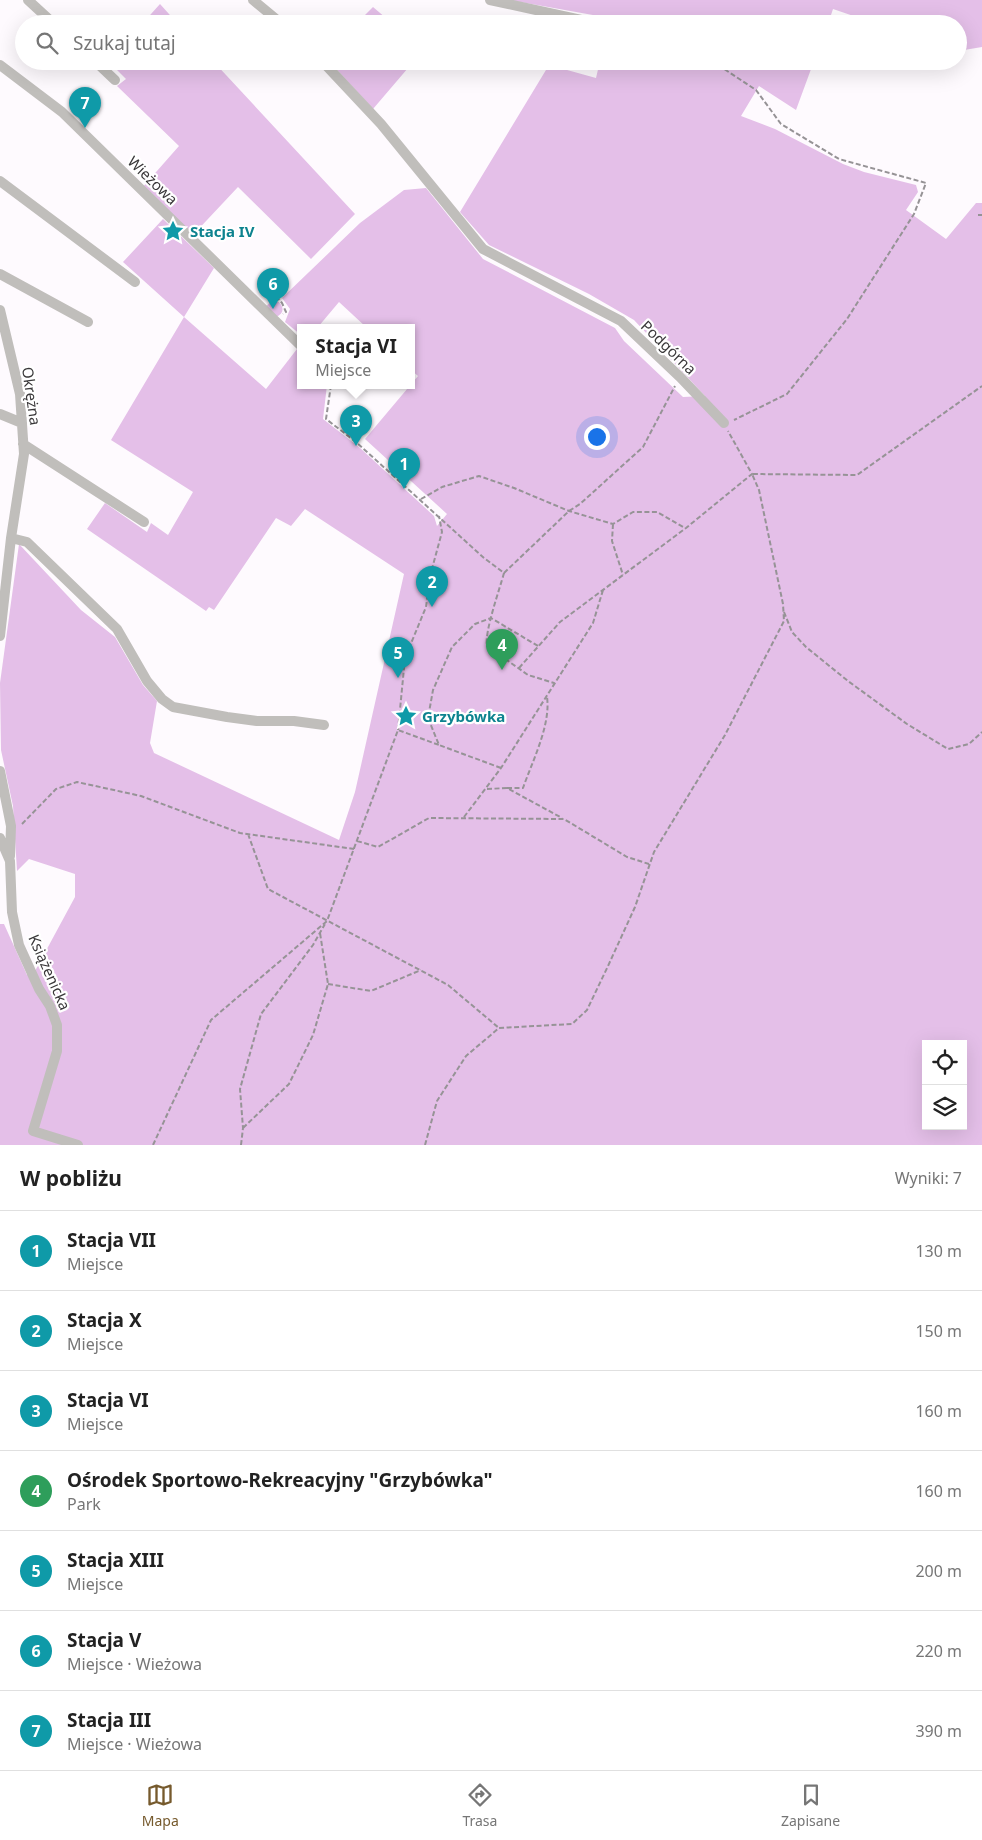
<!DOCTYPE html>
<html lang="pl">
<head>
<meta charset="utf-8">
<style>
  body { margin:0; font-family:"Noto Sans",sans-serif; background:#f2f2f2; color:#222 }
  .controls { position:absolute; right:15px; bottom:15px; display:grid; overflow:hidden; border-radius:0px; box-shadow:0 5px 20px #0002 }
  .controls button { width:45px; height:45px; display:grid; place-items:center; padding:0; border:0; border-bottom:1px solid #e0e0e0; background:#fff; color:#222; font:25px sans-serif }
  .you { position:absolute; left:596px; top:436px; width:18px; height:18px; margin:-12px; border:4px solid #fff; border-radius:50%; background:#1a73e8; box-shadow:0 0 0 8px #1a73e833 }
  .badge { display:grid; place-items:center; width:32px; height:32px; border-radius:50%; background:#765a2d; color:#fff; font-size:16px; font-weight:700 }
  .pin { position:absolute; translate:-50% -41px; filter:drop-shadow(0 1px 2px #0008) }
  .pin::after { content:''; position:absolute; top:26px; width:18px; height:15px; background:inherit; clip-path:polygon(0 0,100% 0,50% 100%) }
  .popup { position:absolute; left:297px; top:324px; width:118px; height:65px; box-sizing:border-box; display:grid; place-content:center; border-radius:0px; background:#fff; filter:drop-shadow(0 1px 4px #0005); font-size:16px; white-space:nowrap; color:#767676 }
  .popup b { font-size:19px; color:#222 }
  .popup::after { content:''; position:absolute; left:50%; top:100%; margin-left:-10px; border:10px solid transparent; border-top-color:#fff }
  .list { margin:0; padding:0; list-style:none }
  h2 { display:flex; justify-content:space-between; align-items:center; height:65px; margin:0; padding:0 20px; font-size:21px }
  h2 small { font-size:16px; font-weight:400; color:#767676 }
  .list li { display:grid; grid-template-columns:32px 1fr auto; gap:15px; align-items:center; box-sizing:border-box; height:80px; padding:0 20px; border-top:1px solid #e0e0e0 }
  .list b { display:block; font-size:19px; white-space:nowrap }
  .list p { margin:0; font-size:16px; white-space:nowrap; color:#767676 }
  .list em { font-size:16px; font-style:normal; color:#767676 }
  .icon { flex:none; width:28px; height:28px; fill:none; stroke:currentColor; stroke-width:2; stroke-linecap:round; stroke-linejoin:round }
  .map { position:relative; flex:none; width:982px; height:1145px; overflow:hidden }
  .search { position:absolute; background:#fff; box-shadow:0 5px 20px #0002; left:15px; right:15px; top:15px; height:55px; display:flex; align-items:center; gap:12px; box-sizing:border-box; padding:0 18px; border-radius:28px; color:#767676; font-size:19px }
  .sheet { height:625px; background:#fff }
  nav { display:flex; justify-content:space-around; align-items:center; box-sizing:border-box; height:70px; border-top:1px solid #e0e0e0; background:#fff; font-size:14px; color:#767676 }
  nav a { display:grid; justify-items:center; gap:2px }
  nav .on { color:#765a2d }
  .map>svg:first-child { display:block }
  .green { fill:#e4bfe8; fill-rule:evenodd }
  .lines { fill:none; stroke-linecap:round; stroke-linejoin:round }
  .path { stroke:#969396; stroke-width:2; stroke-dasharray:5 2.5; stroke-linecap:butt }
  .minor { stroke:#c0bebb; stroke-width:10 }
  .labels { text-anchor:middle; dominant-baseline:central; stroke-width:4.5; stroke-linejoin:round; paint-order:stroke }
  .street-label { font-size:15px; fill:#393739; stroke:#fff }
  .culture-label { font-size:15px; font-weight:bold; fill:#0d838f; stroke:#fff; text-anchor:start }
</style>
</head>
<body>
<div class="map">
<svg width="982" height="1145" viewBox="0 0 982 1145">
  <rect width="100%" height="100%" fill="#fefafe"/>
  <path class="green" d="M509,0h473v47l-24,4v-27h-81l-44,-15 -5,15h-207l-17,-7z
    M160,4l18,20h-36z
    M373,7l20,17h-37z
    M108,61h105l142,153 -44,45 -73,-72 -46,49 -50,-48 37,-42 -62,-60 9,-7z
    M329,61h85l-41,48z
    M600,61h90l4,2 16,-2h104l-18,49 -37,-24 -18,30 34,13 68,35 21,8 52,13 2,7 -12,18 40,29 30,-36h6v942h-982v-221h4l23,51 8,-4 40,-74v-23l-46,-15 -12,12 -4,-65 -12,-56 -1,-67 19,-139 62,66 34,27 28,48 14,16 -7,42 4,10 185,87 16,-48 49,-218 -99,-65 -14,17 -15,-8 -62,92 -5,-3 -3,4 -119,-82 18,-26 42,29 4,-9 17,12 25,-43 -82,-52 73,-123 -61,-55 40,-43 51,49 -30,49 82,72 31,-40 4,3v33h26l-4,34 36,28 75,69 3,10 10,-12 -82,-75 53,-63 -7,-6v-43h-45l-27,-25 -21,25h-17v8l-16,-13 5,-13 -8,-11 78,-75 44,-33 22,-2 57,71 132,69 9,13 59,56 22,-1 -71,-76 -45,-26 -100,-49 -29,-33 89,-147 47,13zM926,1044h37v82h-37z
    M271,302h8c6,7 4,12 -3,15l-11,-10z"/>
  <g class="lines">
    <path class="path" d="M712,61l44,29 25,34 58,35 87,24 -12,31 -67,105 -60,75 -53,26
      M978,215h4
      M276,296l6,7 4,9 -3,2
      M331,385l-5,34 30,23 128,116 20,15c-4,15 -20,60 -17,73l41,29 26,8
      M421,499l21,-12 37,-11 35,12 55,23 44,13 20,-12h24l28,16
      M613,524l-1,17 11,34
      M504,573l65,-62 11,-7 63,-57 32,-61
      M784,612l8,20 14,15 42,34 59,43 41,25 21,-5 13,-12
      M519,668l41,-46 126,-94 66,-54 -24,-43
      M398,730l7,-72 21,-51 4,-31 12,-44 -3,-16
      M501,768l-62,-23 -11,-27 5,-28 19,-43 23,-23 16,-6 47,28
      M507,788h16c9,-26 28,-63 24,-91
      M487,789l20,-1 55,30
      M464,817l37,-49 92,-145 10,-33
      M22,824l34,-35 21,-7 64,14 99,37 114,16
      M248,834l20,55 180,96 51,43
      M357,841l21,6 51,-29 135,1 63,38 22,7
      M328,984l43,7 50,-21
      M243,1128l46,-44 24,-49 15,-51 -8,-51
      M153,1145l58,-125 116,-99 71,-191 41,15
      M241,1145l2,-17 -3,-39 21,-75 52,-69 12,-21
      M425,1145l12,-44 29,-45 33,-28 73,-4 15,-14 21,-44 27,-59 19,-55 71,-117 59,-114 -1,-17 -24,-114 -7,-16 105,1 125,-89"/>
    <path class="minor" d="M28,0l26,24
      M253,0l29,24
      M490,0l105,23
      M95,61l20,19
      M322,61l59,63 102,125 138,72 59,56 44,46
      M0,65l62,47 238,233
      M0,181l135,101
      M0,274l88,48
      M0,310l20,84 4,60 -13,84 -11,98
      M0,414l22,9
      M23,444l121,78
      M11,538l16,4 90,87 30,52 15,18 11,8 54,10 30,4h37l30,4
      M0,771l11,55 -1,30
      M0,838l10,23 2,51 7,33 20,44 11,17 7,19v26l-24,80 45,14"/>
  </g>
  <defs>
    <g id="sight-bare" transform="scale(1.725)"><path d="M0-6L1.8-2.2L6-1.7L2.9 1.2L3.7 5.4L0 3.3L-3.7 5.4L-2.9 1.2L-6-1.7L-1.8-2.2Z" fill="#0f9aa8" stroke="#fff" stroke-width="2.5" paint-order="stroke"/></g>
  </defs>
  <g fill-rule="evenodd">
    <use href="#sight-bare" x="173" y="231"/>
    <use href="#sight-bare" x="406" y="716"/>
  </g>
  <g class="labels">
    <g class="street-label">
      <text transform="translate(153 180) rotate(44)">Wieżowa</text>
      <text transform="translate(669 347) rotate(44)">Podgórna</text>
      <text transform="translate(32 396) rotate(82)">Okrężna</text>
      <text transform="translate(50 972) rotate(66)">Książenicka</text>
    </g>
    <g class="culture-label">
      <text x="190" y="231">Stacja IV</text>
      <text x="422" y="716">Grzybówka</text>
    </g>
  </g>
</svg>
<div class="controls">
<button><svg class="icon" aria-label="locate" viewBox="0 0 24 24"><circle cx="12" cy="12" r="6"/><path d="M12 2v4M12 18v4M2 12h4M18 12h4"/></svg></button>
<button><svg class="icon" aria-label="layers" viewBox="0 0 24 24"><path d="M12 4l9 5-9 5-9-5zM3 14l9 5 9-5"/></svg></button>
</div>
<div class="you"></div>
<div class="pin badge" style="left:404px;top:489px;background:#0f9aa8">1</div>
<div class="pin badge" style="left:432px;top:607px;background:#0f9aa8">2</div>
<div class="pin badge" style="left:356px;top:446px;background:#0f9aa8">3</div>
<div class="popup"><b>Stacja VI</b>Miejsce</div>
<div class="pin badge" style="left:502px;top:670px;background:#2e9e5b">4</div>
<div class="pin badge" style="left:398px;top:678px;background:#0f9aa8">5</div>
<div class="pin badge" style="left:273px;top:309px;background:#0f9aa8">6</div>
<div class="pin badge" style="left:85px;top:128px;background:#0f9aa8">7</div>
<div class="search"><svg class="icon" aria-label="search" viewBox="0 0 24 24"><circle cx="10" cy="10" r="6"/><path d="M15 15l6 6"/></svg>Szukaj tutaj</div>
</div>
<section class="sheet">
<h2>W pobliżu<small>Wyniki: 7</small></h2>
<ul class="list">
<li><span class="badge" style="background:#0f9aa8">1</span><div><b>Stacja VII</b><p>Miejsce</p></div><em>130 m</em></li>
<li><span class="badge" style="background:#0f9aa8">2</span><div><b>Stacja X</b><p>Miejsce</p></div><em>150 m</em></li>
<li><span class="badge" style="background:#0f9aa8">3</span><div><b>Stacja VI</b><p>Miejsce</p></div><em>160 m</em></li>
<li><span class="badge" style="background:#2e9e5b">4</span><div><b>Ośrodek Sportowo-Rekreacyjny &quot;Grzybówka&quot;</b><p>Park</p></div><em>160 m</em></li>
<li><span class="badge" style="background:#0f9aa8">5</span><div><b>Stacja XIII</b><p>Miejsce</p></div><em>200 m</em></li>
<li><span class="badge" style="background:#0f9aa8">6</span><div><b>Stacja V</b><p>Miejsce · Wieżowa</p></div><em>220 m</em></li>
<li><span class="badge" style="background:#0f9aa8">7</span><div><b>Stacja III</b><p>Miejsce · Wieżowa</p></div><em>390 m</em></li>
</ul>
</section>
<nav>
<a class="on"><svg class="icon" aria-label="map" viewBox="0 0 24 24"><path d="M3 6l6-2 6 2 6-2v14l-6 2-6-2-6 2zM9 4v14M15 6v14"/></svg>Mapa</a>
<a><svg class="icon" aria-label="directions" viewBox="0 0 24 24"><path d="M12 3l9 9-9 9-9-9zM9 14v-3h6M13 9l2 2-2 2"/></svg>Trasa</a>
<a><svg class="icon" aria-label="saved" viewBox="0 0 24 24"><path d="M7 4h10v16l-5-4-5 4z"/></svg>Zapisane</a>
</nav>
</body>
</html>
